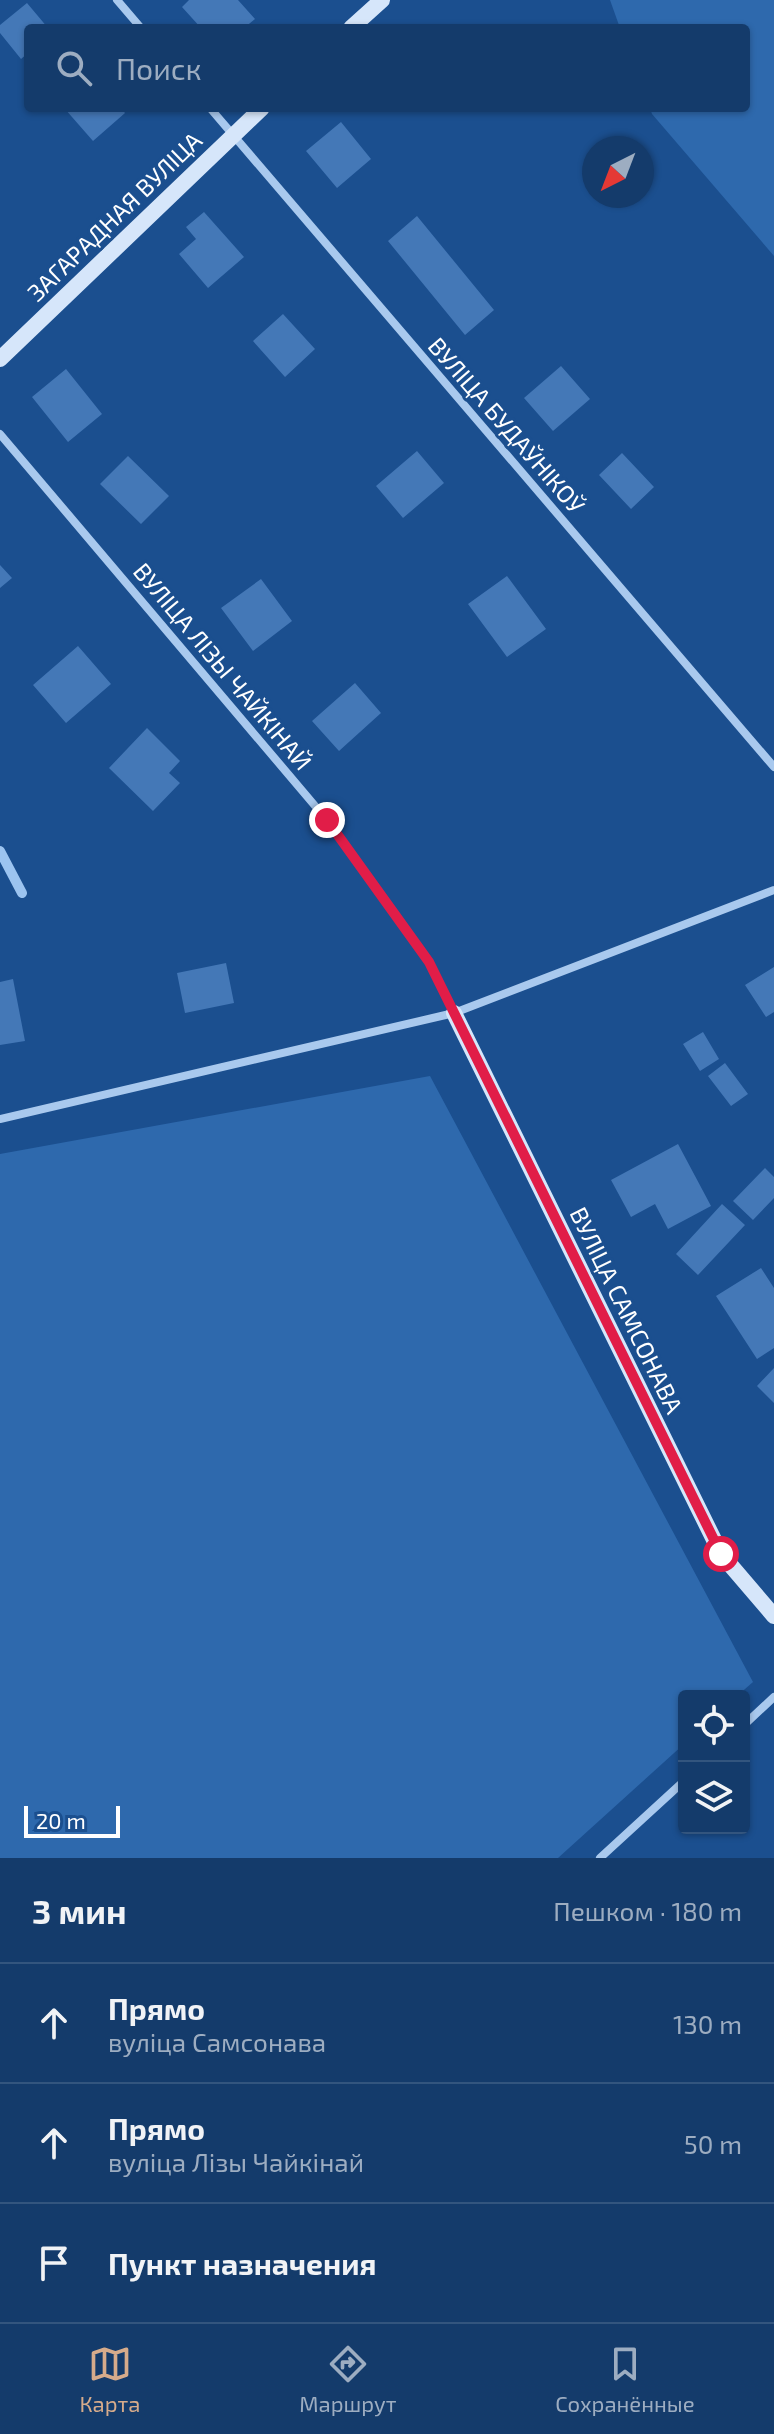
<!DOCTYPE html>
<html lang="ru">
<head>
<meta charset="utf-8">
<style>
  body { margin:0; font-family:"Exo 2",sans-serif; background:#1d4271; color:#f1f3f6 }
  .controls { position:absolute; right:24px; bottom:24px; display:grid; overflow:hidden; border-radius:8px; box-shadow:0 2px 6px #0004 }
  .controls button { width:72px; height:72px; display:grid; place-items:center; padding:0; border:0; border-bottom:2px solid #33557e; background:#143b6b; color:#f1f3f6; font:40px sans-serif }
  .compass { position:absolute; left:582px; top:136px; width:72px; height:72px; border-radius:50%; background:#143b6b; box-shadow:0 2px 6px #0004; rotate:222deg }
  .scale { position:absolute; left:24px; bottom:20px; width:96px; box-sizing:border-box; padding-left:8px; border:4px solid #fff; border-top:0; font-size:22px; line-height:28px; white-space:nowrap; color:#fff; -webkit-text-stroke:6px #1b4f8f; paint-order:stroke }
  .stop { position:absolute; width:24px; height:24px; margin:-18px; border:6px solid #e11d48; border-radius:50%; background:#fff }
  .stop.end { background:#e11d48; border-color:#fff; box-shadow:0 2px 8px #0008 }
  .list { margin:0; padding:0; list-style:none }
  h2 { display:flex; justify-content:space-between; align-items:center; height:104px; margin:0; padding:0 32px; font-size:34px }
  h2 small { font-size:26px; font-weight:400; color:#9dadc1 }
  .list li { display:grid; grid-template-columns:52px 1fr auto; gap:24px; align-items:center; box-sizing:border-box; height:120px; padding:0 32px; border-top:2px solid #33557e }
  .list b { display:block; font-size:30px; white-space:nowrap }
  .list p { margin:0; font-size:26px; white-space:nowrap; color:#9dadc1 }
  .list em { font-size:26px; font-style:normal; color:#9dadc1 }
  .icon { flex:none; width:44px; height:44px; fill:none; stroke:currentColor; stroke-width:2; stroke-linecap:round; stroke-linejoin:round }
  .map { position:relative; flex:none; width:774px; height:1858px; overflow:hidden }
  .search { position:absolute; background:#143b6b; box-shadow:0 2px 6px #0004; left:24px; right:24px; top:24px; height:88px; display:flex; align-items:center; gap:20px; box-sizing:border-box; padding:0 28px; border-radius:8px; color:#9dadc1; font-size:30px }
  .sheet { height:464px; background:#143b6b }
  nav { display:flex; justify-content:space-around; align-items:center; box-sizing:border-box; height:112px; border-top:2px solid #33557e; background:#143b6b; font-size:22px; color:#9dadc1 }
  nav a { display:grid; justify-items:center; gap:4px }
  nav .on { color:#d6ab8b }
  .map>svg:first-child { display:block }
  .green { fill:#2e69ad }
  .lines { fill:none; stroke-linecap:round; stroke-linejoin:round }
  .stream { stroke:#9cc4f0; stroke-width:10 }
  .building { fill:#4478b7 }
  .street { stroke:#a9c9ee; stroke-width:8 }
  .secondary { stroke:#d6e6fa; stroke-width:16 }
  .route { stroke:#e11d48; stroke-width:10 }
  .labels { text-anchor:middle; dominant-baseline:central; stroke-width:6; stroke-linejoin:round; paint-order:stroke }
  .street-label { font-size:24px; fill:#fff; stroke:#1b4f8f }
</style>
</head>
<body>
<div class="map">
<svg width="774" height="1858" viewBox="0 0 774 1858">
  <rect width="100%" height="100%" fill="#1b4f8f"/>
  <path class="green" d="M610,0h164v256l-122,-142 -2,-6h96v-80h-126z
    M430,1076l323,606 -16,14h-53v48l-126,114h-558v-704z"/>
  <g class="lines">
    <path class="stream" d="M0,851l22,42"/>
  </g>
  <path class="building" d="M189,0h49l17,19 -11,9h-43l-19,-21z
    M27,3l21,25h-20v25l-7,6 -21,-26v-8z
    M67,108h54l4,5 -32,28 -28,-32z
    M341,122l30,37 -34,29 -31,-37z
    M204,212l40,45 -36,31 -29,-34 17,-15 -10,-12z
    M417,216l77,94 -29,25 -77,-94z
    M283,314l32,35 -30,28 -32,-36z
    M561,366l29,33 -37,32 -29,-33z
    M66,369l36,45 -34,28 -36,-45z
    M417,451l27,32 -41,35 -27,-32z
    M622,453l32,34 -23,22 -32,-34z
    M128,456l41,40 -28,28 -41,-40z
    M0,565l12,13 -12,10z
    M507,576l39,53 -39,28 -39,-53z
    M261,579l31,42 -39,30 -32,-43z
    M78,646l33,38 -45,39 -33,-38z
    M355,683l26,30 -42,38 -27,-30z
    M147,728l33,33 -11,12 11,10 -27,28 -44,-43z
    M226,963l8,40 -49,10 -8,-40z
    M774,967v45l-8,5 -21,-32z
    M13,979l12,62 -25,4v-63z
    M703,1032l16,27 -19,12 -17,-27z
    M725,1063l23,31 -17,12 -23,-30z
    M678,1144l33,62 -43,23 -13,-25 -24,13 -20,-37z
    M765,1168l9,9v21l-21,22 -20,-19z
    M722,1204l23,21 -47,50 -22,-21z
    M761,1268l13,20v60l-17,11 -41,-63z
    M774,1368v35l-17,-17z"/>
  <g class="lines">
    <path class="street" d="M117,0l24,28
      M210,108l564,659
      M0,434l327,386 102,142 25,50
      M0,1119l454,-106 320,-123
      M744,1725l30,-28
      M600,1858l84,-77"/>
    <path class="secondary" d="M351,28l31,-28
      M0,359l262,-251
      M454,1013l267,541 53,62"/>
  </g>
  <g class="lines">
    <path class="route" d="M327,820l102,142 292,592"/>
  </g>
  <g class="labels">
    <g class="street-label">
      <text transform="translate(114 216) rotate(-44)">ЗАГАРАДНАЯ ВУЛІЦА</text>
      <text transform="translate(507 425) rotate(49)">ВУЛІЦА БУДАЎНІКОЎ</text>
      <text transform="translate(223 666) rotate(50)">ВУЛІЦА ЛІЗЫ ЧАЙКІНАЙ</text>
      <text transform="translate(627 1310) rotate(64)">ВУЛІЦА САМСОНАВА</text>
    </g>
  </g>
</svg>
<div class="controls">
<button><svg class="icon" aria-label="locate" viewBox="0 0 24 24"><circle cx="12" cy="12" r="6"/><path d="M12 2v4M12 18v4M2 12h4M18 12h4"/></svg></button>
<button><svg class="icon" aria-label="layers" viewBox="0 0 24 24"><path d="M12 4l9 5-9 5-9-5zM3 14l9 5 9-5"/></svg></button>
</div>
<svg class="compass" viewBox="-18 -18 36 36"><path d="M0-13l5 13h-10z" fill="#e53935"/><path d="M0 13l5-13h-10z" fill="#9dadc1"/></svg>
<div class="scale">20 m</div>
<div class="stop" style="left:721px;top:1554px"></div>
<div class="stop end" style="left:327px;top:820px"></div>
<div class="search"><svg class="icon" aria-label="search" viewBox="0 0 24 24"><circle cx="10" cy="10" r="6"/><path d="M15 15l6 6"/></svg>Поиск</div>
</div>
<section class="sheet">
<h2>3 мин<small>Пешком · 180 m</small></h2>
<ul class="list">
<li><svg class="icon" aria-label="ahead" viewBox="0 0 24 24"><path d="M12 20V5M6 11l6-6 6 6"/></svg><div><b>Прямо</b><p>вуліца Самсонава</p></div><em>130 m</em></li>
<li><svg class="icon" aria-label="ahead" viewBox="0 0 24 24"><path d="M12 20V5M6 11l6-6 6 6"/></svg><div><b>Прямо</b><p>вуліца Лізы Чайкінай</p></div><em>50 m</em></li>
<li><svg class="icon" aria-label="arrive" viewBox="0 0 24 24"><path d="M6 21V4h12l-3 4 3 4H6"/></svg><div><b>Пункт назначения</b></div></li>
</ul>
</section>
<nav>
<a class="on"><svg class="icon" aria-label="map" viewBox="0 0 24 24"><path d="M3 6l6-2 6 2 6-2v14l-6 2-6-2-6 2zM9 4v14M15 6v14"/></svg>Карта</a>
<a><svg class="icon" aria-label="directions" viewBox="0 0 24 24"><path d="M12 3l9 9-9 9-9-9zM9 14v-3h6M13 9l2 2-2 2"/></svg>Маршрут</a>
<a><svg class="icon" aria-label="saved" viewBox="0 0 24 24"><path d="M7 4h10v16l-5-4-5 4z"/></svg>Сохранённые</a>
</nav>
</body>
</html>
